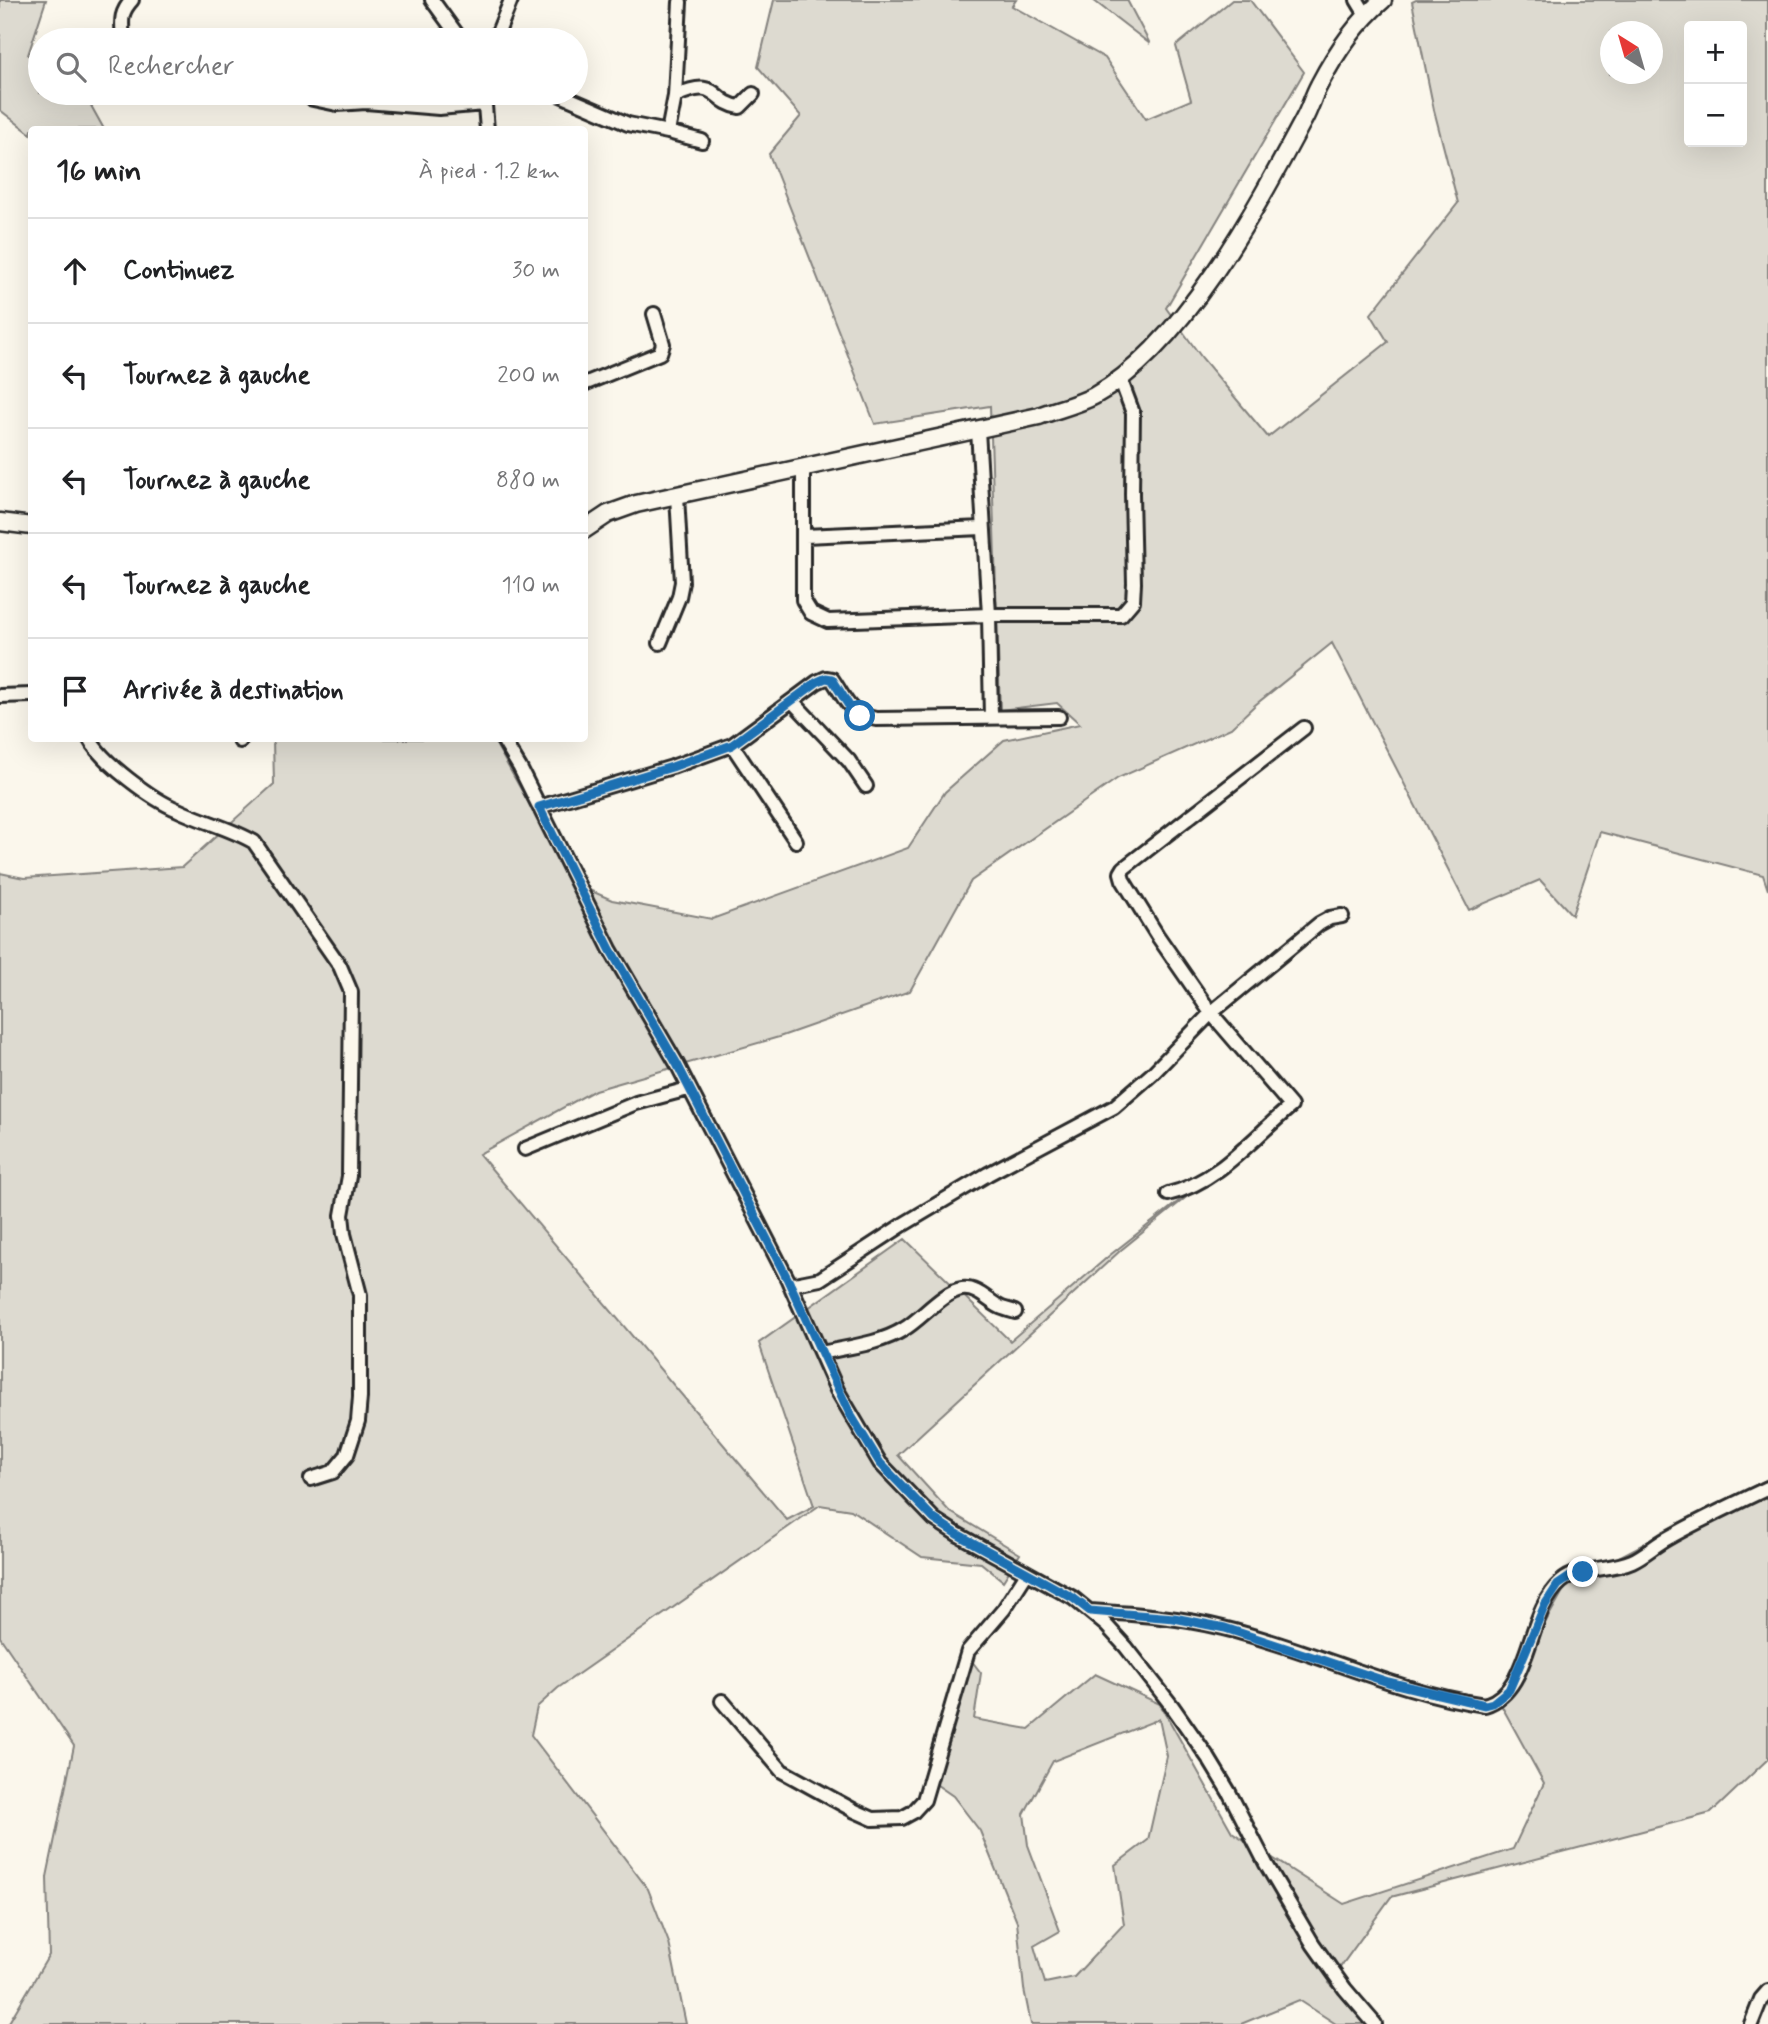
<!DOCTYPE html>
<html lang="fr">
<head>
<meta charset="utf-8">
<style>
  body { margin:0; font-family:Mynerve,sans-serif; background:#f2f2f2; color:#202124 }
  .controls { position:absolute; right:21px; top:21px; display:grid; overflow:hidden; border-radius:7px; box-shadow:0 7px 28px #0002 }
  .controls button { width:63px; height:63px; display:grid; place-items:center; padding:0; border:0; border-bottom:2px solid #e0e0e0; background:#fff; color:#202124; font:35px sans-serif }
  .compass { position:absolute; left:1600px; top:21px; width:63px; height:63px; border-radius:50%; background:#fff; box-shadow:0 7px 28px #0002; rotate:323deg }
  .stop { position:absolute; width:21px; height:21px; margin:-16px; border:5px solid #1f6fb2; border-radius:50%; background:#fff }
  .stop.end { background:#1f6fb2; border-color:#fff; box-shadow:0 2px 7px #0008 }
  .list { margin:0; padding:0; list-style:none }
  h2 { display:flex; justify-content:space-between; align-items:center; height:91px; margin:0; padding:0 28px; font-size:30px }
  h2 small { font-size:23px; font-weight:400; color:#757577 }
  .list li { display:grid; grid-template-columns:46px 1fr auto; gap:21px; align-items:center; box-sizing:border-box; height:105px; padding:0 28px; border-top:2px solid #e0e0e0 }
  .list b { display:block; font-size:26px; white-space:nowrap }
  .list em { font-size:23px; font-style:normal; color:#757577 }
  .icon { flex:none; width:38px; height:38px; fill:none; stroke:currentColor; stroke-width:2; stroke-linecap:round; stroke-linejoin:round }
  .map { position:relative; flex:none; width:1768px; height:2024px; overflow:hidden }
  .search { position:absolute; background:#fff; box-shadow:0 7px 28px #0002; left:28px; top:28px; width:560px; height:77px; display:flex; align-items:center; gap:18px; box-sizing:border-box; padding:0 24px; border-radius:38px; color:#757577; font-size:26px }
  .panel { position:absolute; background:#fff; box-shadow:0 7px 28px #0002; left:28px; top:126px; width:560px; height:616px; border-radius:7px }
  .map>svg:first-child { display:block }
  .green { fill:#dddad0; stroke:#84827e; stroke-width:2; fill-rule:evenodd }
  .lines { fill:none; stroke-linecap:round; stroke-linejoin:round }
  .minor-casing { stroke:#2b2b2b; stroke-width:18 }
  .tertiary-casing { stroke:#2b2b2b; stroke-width:21 }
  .minor { stroke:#fbf7ec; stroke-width:12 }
  .tertiary { stroke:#fbf7ec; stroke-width:16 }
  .route { stroke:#1f6fb2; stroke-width:9 }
</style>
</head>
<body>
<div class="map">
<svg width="1768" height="2024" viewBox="0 0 1768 2024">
  <rect width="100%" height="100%" fill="#fbf7ec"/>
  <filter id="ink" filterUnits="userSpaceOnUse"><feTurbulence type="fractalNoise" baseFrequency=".0143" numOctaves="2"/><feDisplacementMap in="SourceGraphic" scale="14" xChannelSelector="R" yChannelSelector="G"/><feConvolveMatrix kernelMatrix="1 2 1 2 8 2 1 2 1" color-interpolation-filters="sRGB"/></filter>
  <g filter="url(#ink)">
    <path class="green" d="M0,0h46l-18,55 12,5v33h44l20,36 -72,1 -1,4 -31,-24z
      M774,0h242l-4,6 93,52 41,61 45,-19 -15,-54 56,-46h18l54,72 -138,236 36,50 66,79 120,-95 -17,-28 87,-111 -24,-93 -22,-108 4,-2h352v890l-5,-15 -163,-43 -28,83 -32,-35 -71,30 -137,-267 -77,62 -24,23 -113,50 -147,103 -61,110 -131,46 -184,53 -116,64 308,366 27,-14 -55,-163 146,-104 105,102 100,-86 153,-120 -142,115 -223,205 51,56 71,43 -17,27 -22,-18 -59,-6 -71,-47 -31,-5 -262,183 -21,19 -6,28 117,154 21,54 17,81h-678l41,-69 -2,-78 27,-131 -74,-109v-764l24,5 158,-11 92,-83 -1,-45h220l80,144 39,17 100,19 196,-71 37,-56 59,-52 76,-16 -23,-21 -57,7 -10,-304 -115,18 -106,-270 32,-38 -43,-49zM1689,26h53v116h-53zM1610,32h42v42h-42z
      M1093,0h34l23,44z
      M1768,1479v280l-57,54 -320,84 -62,86 43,41h-36l-37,-24 -58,24h-210l-7,-35 -7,-67 -37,-91 -27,-35 -29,-20 41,-124 16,21 -7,46 55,10 66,-55 65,30 72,128 112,72 169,-55 31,-66 -44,-80 67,-119zM1159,1719l8,37 -19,84 -33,25 9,59 -50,53 -29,6 -11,-37 26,-15 -32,-86 -4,-31 29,-53z"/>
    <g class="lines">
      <g class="minor-casing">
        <path id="minor" d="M432,0l29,40
          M1357,0l9,15
          M123,40c-1,-18 -4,-26 9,-40
          M495,40l16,-40
          M484,93l3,37
          M556,93l72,31 40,8 34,9
          M675,96c45,-20 34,6 65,11l13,-13
          M313,99l24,5 29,-2 73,6 45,-4
          M668,132l7,-36 5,-94
          M584,384l76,-31 3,-9 -9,-30
          M978,430l11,185 2,103
          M803,467v133l8,13 17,8 161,-6h132l12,-14 1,-18 -2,-89 1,-81 -13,-35
          M805,536l177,-8
          M660,643l19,-46 3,-15 -5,-86
          M0,696l32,-1
          M793,702l56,59 17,25
          M89,738c12,24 64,62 89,72 25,12 52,18 76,32l86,124 11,26 -2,184 -7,39 2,19 16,61v102l-2,24 -11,34 -14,17 -22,7
          M502,738l18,30 90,181 67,115 111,216 49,110 43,73 54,56 23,15 116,64 33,27 20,22 46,59 37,53 20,33 37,72 47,80 32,45 30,35
          M240,741v-3
          M732,745l64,96
          M539,807l133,-40 60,-22 85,-63 9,-4 6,1c15,22 16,35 44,40l183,-2
          M525,1149l111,-46 52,-14
          M1168,1194c49,-11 85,-56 123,-88l-80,-93 -54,-78 -34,-55 -2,-7 3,-5 180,-140
          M790,1285l30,-6 84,-55 84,-50 126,-67 38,-33 59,-61 108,-89 11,-6 12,-2
          M821,1353c27,-6 59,-9 83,-24 16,-9 40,-38 58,-40 15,-2 26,12 38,18 4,2 10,3 15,5
          M1090,1611c45,3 89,6 133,17 88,21 171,64 262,77 48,-15 40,-92 76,-123 18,-16 49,-11 71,-21 13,-6 23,-16 36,-23 32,-18 66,-34 100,-50
          M722,1701l60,70 73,40 18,8 29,-1 11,-6 11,-12 44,-149 36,-42 23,-36
          M1751,2024l10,-25 7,-8"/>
      </g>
      <g class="tertiary-casing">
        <path id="tertiary" d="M0,522l32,4
          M584,530l24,-16 28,-10 403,-88c18,-7 38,-11 55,-20 89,-49 163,-189 210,-277 6,-11 9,-23 15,-34 16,-31 37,-62 64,-85"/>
      </g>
      <use href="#minor" class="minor"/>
      <use href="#tertiary" class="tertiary"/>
    </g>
  </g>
  <g class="lines" filter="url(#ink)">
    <path class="route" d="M860,716l-9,-7 -19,-30 -6,-1 -9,4 -85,63 -60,22 -133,40 71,142 67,115 111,216 62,134 30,49 54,56 23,15 116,64 17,13 84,7 51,10 163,54 97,23 8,-2 16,-13 36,-85 13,-20 12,-8 13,-5"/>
  </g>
</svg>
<div class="controls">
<button>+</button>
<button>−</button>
</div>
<svg class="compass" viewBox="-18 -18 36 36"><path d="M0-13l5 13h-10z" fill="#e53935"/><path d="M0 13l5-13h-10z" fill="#757577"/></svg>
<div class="stop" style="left:860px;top:716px"></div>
<div class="stop end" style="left:1583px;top:1572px"></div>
<div class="search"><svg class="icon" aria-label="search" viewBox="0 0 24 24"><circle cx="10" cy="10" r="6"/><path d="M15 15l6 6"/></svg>Rechercher</div>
<section class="panel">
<h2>16 min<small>À pied · 1.2 km</small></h2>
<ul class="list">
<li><svg class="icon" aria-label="ahead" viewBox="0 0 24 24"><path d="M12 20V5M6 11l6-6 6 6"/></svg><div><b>Continuez</b></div><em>30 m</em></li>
<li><svg class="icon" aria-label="left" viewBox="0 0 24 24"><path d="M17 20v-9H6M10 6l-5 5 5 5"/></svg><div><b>Tournez à gauche</b></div><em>200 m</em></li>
<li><svg class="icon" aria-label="left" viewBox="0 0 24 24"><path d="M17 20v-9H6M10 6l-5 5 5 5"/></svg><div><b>Tournez à gauche</b></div><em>880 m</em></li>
<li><svg class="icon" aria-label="left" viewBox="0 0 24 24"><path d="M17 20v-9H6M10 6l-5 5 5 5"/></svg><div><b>Tournez à gauche</b></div><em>110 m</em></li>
<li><svg class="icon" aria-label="arrive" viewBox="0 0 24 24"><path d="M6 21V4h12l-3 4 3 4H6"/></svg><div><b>Arrivée à destination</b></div></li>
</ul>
</section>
</div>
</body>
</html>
